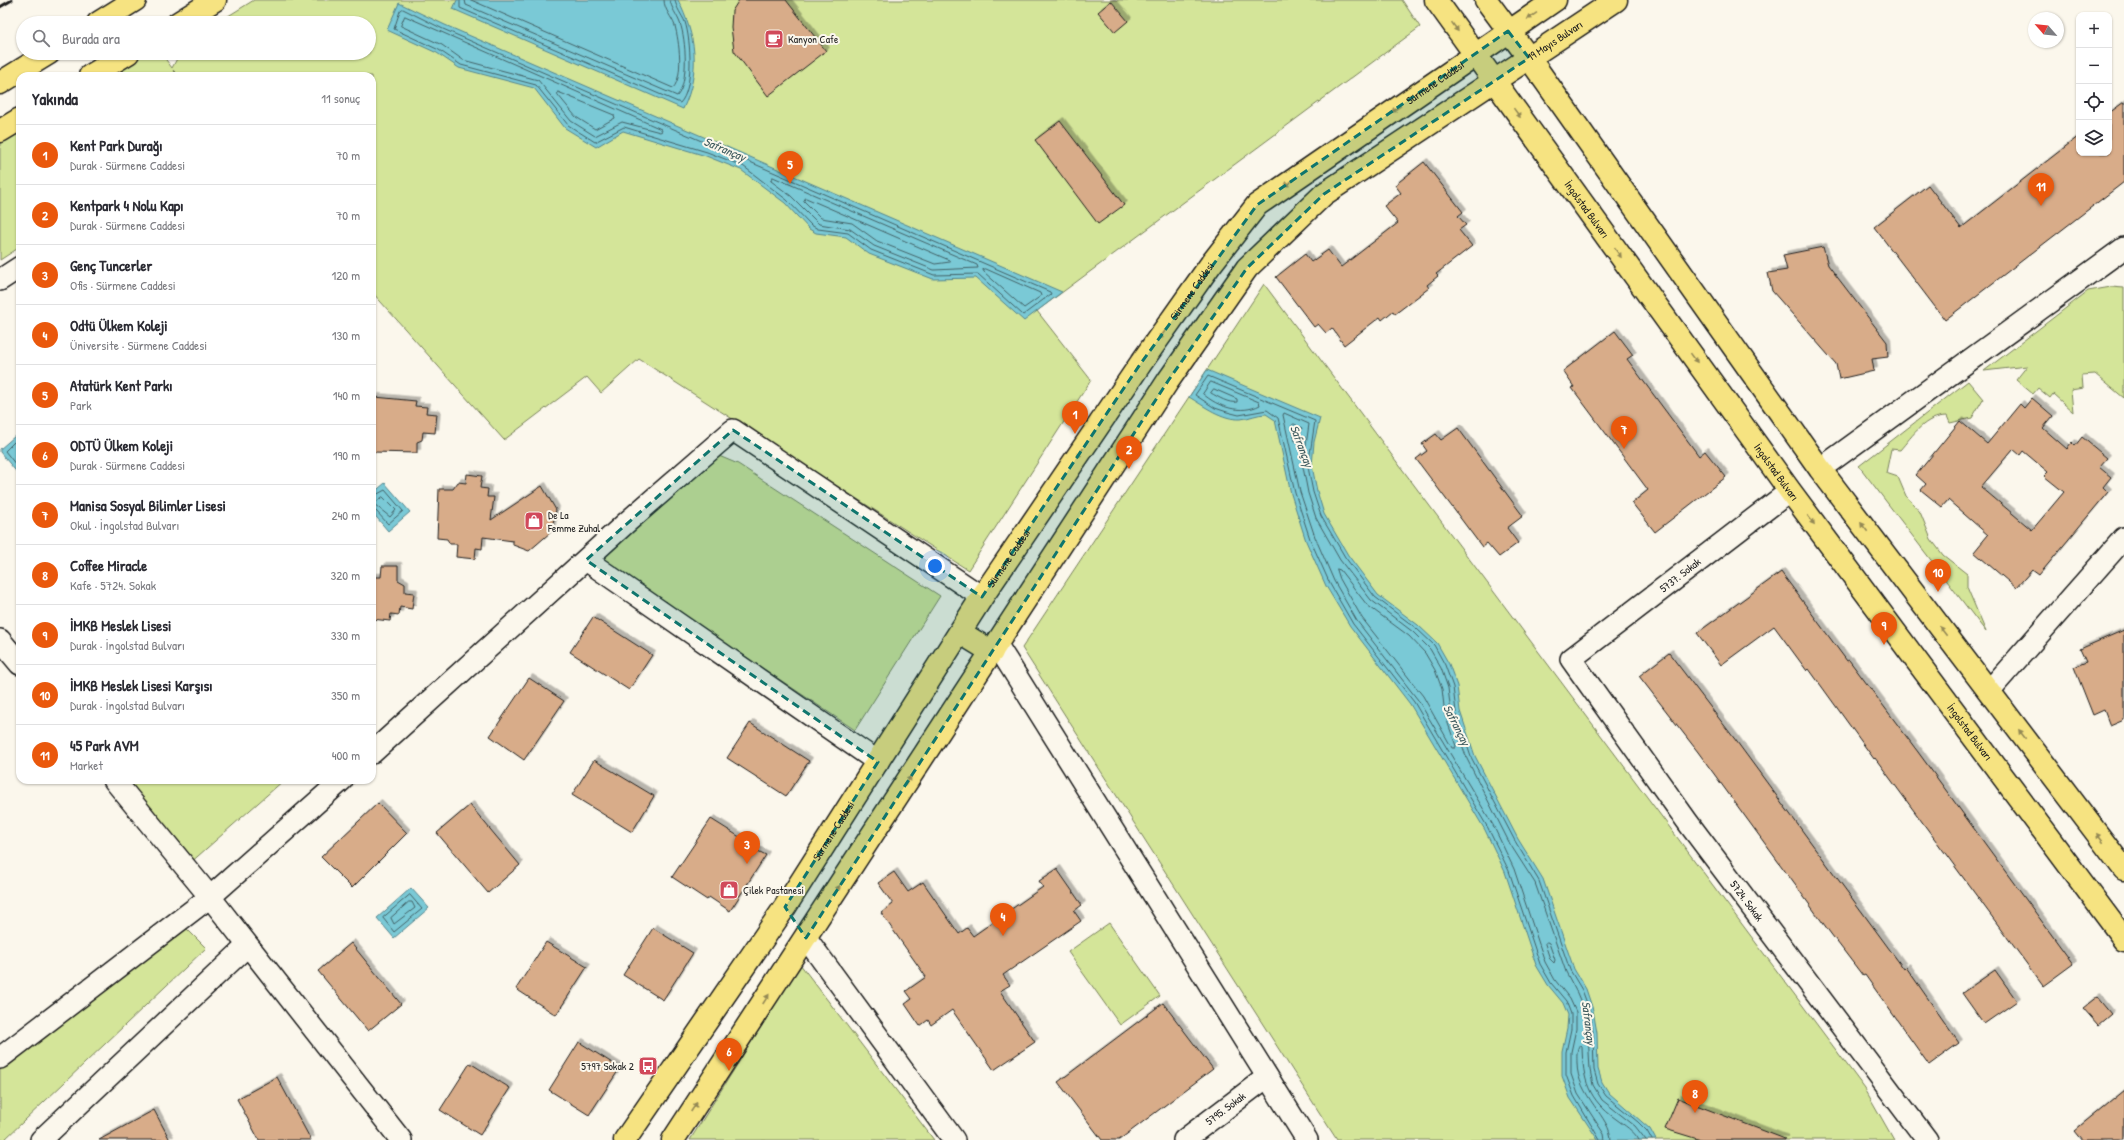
<!DOCTYPE html>
<html lang="tr">
<head>
<meta charset="utf-8">
<style>
  body { margin:0; font-family:"Patrick Hand",sans-serif; background:#f7f7f7; color:#2b2b33 }
  .controls { position:absolute; right:12px; top:12px; display:grid; overflow:hidden; border-radius:8px; box-shadow:0 1px 3px #0004 }
  .controls button { width:36px; height:36px; display:grid; place-items:center; padding:0; border:0; border-bottom:1px solid #e1e1e2; background:#fff; color:#2b2b33; font:20px sans-serif }
  .compass { position:absolute; left:2028px; top:12px; width:36px; height:36px; border-radius:50%; background:#fff; box-shadow:0 1px 3px #0004; rotate:298deg }
  .you { position:absolute; left:935px; top:566px; width:14px; height:14px; margin:-10px; border:3px solid #fff; border-radius:50%; background:#1a73e8; box-shadow:0 0 0 6px #1a73e833 }
  .badge { display:grid; place-items:center; width:26px; height:26px; border-radius:50%; background:#ea580c; color:#fff; font-size:13px; font-weight:700 }
  .pin { position:absolute; translate:-50% -33px; filter:drop-shadow(0 1px 2px #0008) }
  .pin::after { content:''; position:absolute; top:21px; width:14px; height:12px; background:inherit; clip-path:polygon(0 0,100% 0,50% 100%) }
  .list { margin:0; padding:0; list-style:none }
  h2 { display:flex; justify-content:space-between; align-items:center; height:52px; margin:0; padding:0 16px; font-size:17px }
  h2 small { font-size:13px; font-weight:400; color:#7c7c81 }
  .list li { display:grid; grid-template-columns:26px 1fr auto; gap:12px; align-items:center; box-sizing:border-box; height:60px; padding:0 16px; border-top:1px solid #e1e1e2 }
  .list b { display:block; font-size:15px; white-space:nowrap }
  .list p { margin:0; font-size:13px; white-space:nowrap; color:#7c7c81 }
  .list em { font-size:13px; font-style:normal; color:#7c7c81 }
  .icon { flex:none; width:22px; height:22px; fill:none; stroke:currentColor; stroke-width:2; stroke-linecap:round; stroke-linejoin:round }
  .map { position:relative; flex:none; width:2124px; height:1140px; overflow:hidden }
  .search { position:absolute; background:#fff; box-shadow:0 1px 3px #0004; left:16px; top:16px; width:360px; height:44px; display:flex; align-items:center; gap:10px; box-sizing:border-box; padding:0 14px; border-radius:22px; color:#7c7c81; font-size:15px }
  .panel { position:absolute; background:#fff; box-shadow:0 1px 3px #0004; left:16px; top:72px; width:360px; height:712px; border-radius:12px }
  .map>svg:first-child { display:block }
  .green { fill:#d4e599; stroke:#78805a }
  .water { fill:#7ac9d6; stroke:#54848c }
  .lines { fill:none; stroke-linecap:round; stroke-linejoin:round }
  .shore { stroke:#426166; stroke-width:1 }
  .building { fill:#d8ac89; stroke:#1c1c1c; fill-rule:evenodd; filter:url(#shadow) }
  .minor-casing { stroke:#1c1c1c; stroke-width:24 }
  .major-casing { stroke:#1c1c1c; stroke-width:25 }
  .minor { stroke:#fbf7ec; stroke-width:21 }
  .major { stroke:#f6e381; stroke-width:22 }
  .rail { stroke:#1c1c1c; stroke-width:3 }
  .oneway { fill:#948954 }
  .marked { fill:#0f766e; fill-opacity:0.2; stroke:#0f766e; stroke-width:3; stroke-dasharray:8 5; stroke-linejoin:round }
  .labels { text-anchor:middle; dominant-baseline:central; stroke-width:4; stroke-linejoin:round; paint-order:stroke }
  .poi-label { font-size:11px; fill:#1c1c1c; stroke:#fbf7ec; text-anchor:start }
  .street-label { font-size:11px; fill:#1c1c1c; stroke:#fbf7ec }
  .water-label { font-size:12px; font-style:italic; fill:#3d595d; stroke:#fbf7ec }
</style>
</head>
<body>
<div class="map">
<svg width="2124" height="1140" viewBox="0 0 2124 1140">
  <defs>
    <filter id="shadow"><feDropShadow dx="3.5" dy="-3.5" stdDeviation="0" flood-color="#0004"/></filter>
  </defs>
  <rect width="100%" height="100%" fill="#fbf7ec"/>
  <filter id="ink" filterUnits="userSpaceOnUse"><feTurbulence type="fractalNoise" baseFrequency=".025" numOctaves="2"/><feDisplacementMap in="SourceGraphic" scale="8" xChannelSelector="R" yChannelSelector="G"/><feConvolveMatrix kernelMatrix="1 2 1 2 8 2 1 2 1" color-interpolation-filters="sRGB"/></filter>
  <g filter="url(#ink)">
    <path class="green" d="M254,0h1148l18,27 -383,284 54,69 -123,190 -329,-211 -38,34 -14,-16 -83,63 -132,-148v-216h-193l-6,-6 4,6h-84l36,-23h32l11,15 8,-15h189v-30h-152z
      M20,122v125l-20,13v-125z
      M1264,284l601,805 29,51h-557l-315,-492z
      M2111,287l13,1v110l-29,-24 -13,1 1,13 -12,2 2,22 -20,-18 -3,4 -12,-10 -5,6 -17,-14 11,-14 -43,5 104,-80z
      M1968,381l15,18 -11,19 -22,5 -3,-7c-22,0 -34,19 -47,34l-9,-1 -5,24 12,4 8,19 14,16 11,27 12,16 24,19v13l19,45 -127,-166z
      M719,456l19,8 202,132 -85,134 -251,-168 -4,-12z
      M123,780h161l-95,84z
      M1109,923l51,73 -40,29 -52,-73z
      M184,926l22,22 -202,192h-4v-73z
      M800,964l134,176h-244z"/>
    <path class="water" d="M457,0h221c18,36 23,71 5,109l-230,-100z
      M399,3l46,22 617,267 -38,29 -48,-43 -43,1 -64,-25 -23,-17 -30,-4 -7,-4 -24,-26 -44,-33 -35,-14 -83,-25 -27,16 -31,-19 -31,-40 -75,-20 -22,-15 -50,-23z
      M1207,370l113,48 -6,24 -2,24 5,25 7,23 24,41 30,40 40,30 19,18 12,21 8,22 3,25 15,45 43,83 25,40 31,90 12,20 7,21 4,23 1,36 4,13 7,11 41,36 6,11h-58l-28,-42 -8,-22v-25l5,-23 1,-13 -5,-12 -15,-18 -12,-20 -31,-93 -20,-42 -75,-126 -60,-78 -24,-40 -20,-45 -15,-47 -16,-74 -9,-6c-9,0 -16,4 -25,5 -19,1 -37,-13 -52,-22z
      M15,436l5,5v35l-20,-24v-3z
      M385,483l25,29 -22,19 -16,-19v-18z
      M411,888l18,20 -35,30 -17,-20z"/>
    <g class="lines">
      <path class="shore" d="M460,0v8l220,95c14,-14 11,-63 5,-81 -3,-7 -9,-14 -10,-22
        M465,0l1,5 211,91c12,-13 9,-57 3,-73 -3,-8 -9,-15 -10,-23
        M471,0l202,88c11,-12 6,-47 2,-62 -3,-9 -11,-16 -11,-26
        M403,9l40,20 607,263 1,2 -28,21 -45,-41 -44,1 -63,-25 -23,-17 -30,-4 -7,-4 -24,-25 -44,-34 -36,-14 -83,-25 -29,15 -27,-17 -32,-40 -75,-20 -22,-15 -45,-21 6,-18z
        M405,16l256,113 1,2 -2,1 -38,-10 -27,14 -24,-15 -33,-41 -75,-20 -21,-15 -41,-19z
        M558,92l56,23 1,3 -20,11 -19,-12 -18,-22z
        M773,177l204,88 1,3 -44,2 -60,-24 -24,-17 -31,-5 -28,-28 -20,-15z
        M806,198l143,62 1,2 -15,2 -58,-23 -25,-18 -31,-5 -17,-17z
        M986,269l54,24 1,3 -17,12 -40,-36 -1,-2z
        M1211,382l48,20 1,3c-19,10 -42,2 -57,-11z
        M1214,389l23,10v3c-8,2 -19,-5 -26,-9z
        M1294,424l8,4 -4,14 -3,-1 -3,-15z
        M20,444l-6,-2 -9,9 15,19
        M372,497l13,-7 18,21 -15,13 -12,-13 -4,-1
        M383,497l13,13 -6,7 -16,-13z
        M1337,569l3,1 27,35 42,31 16,17 10,17 7,19 3,26 11,31 -1,2h-3l-29,-52 -61,-78 -22,-39z
        M410,895l12,14 -28,23 -11,-14z
        M409,902h3l3,6 -21,16 -3,-6z
        M1547,942l2,1 6,17 -1,3 -4,-4 -5,-15z
        M1600,1140l-26,-44 -8,-21v-23l5,-23v-15l-5,-13 -15,-18 -11,-19 -31,-93 -21,-43 -74,-126 -61,-78 -23,-40 -20,-45 -15,-46 -17,-75 -11,-8 -28,5 -12,-3 -12,-4 -20,-13 13,-19 107,45 -7,46 5,25 8,24 24,41 30,40 41,31 18,17 11,20 8,22 3,25 15,45 44,84 24,40 31,89 12,20 8,21 3,22 1,37 4,14 8,12 32,26 9,9 5,9
        M1605,1140l-1,-6 -26,-40 -7,-20v-22l5,-23v-17l-6,-13 -15,-19 -10,-18 -31,-93 -21,-44 -75,-125 -61,-79 -23,-40 -19,-44 -15,-45 -17,-77 1,-2 25,11 -6,43 5,26 8,25 24,42 31,40 42,32 17,17 11,19 7,20 3,25 16,46 43,85 25,39 31,89 11,21 8,19 3,22 2,36 3,15 9,15 33,26 11,14
        M1611,1140c0,-23 -34,-44 -34,-77 0,-6 -1,-12 3,-18l2,2c1,33 6,52 34,72 8,6 18,12 23,21"/>
    </g>
    <path class="building" d="M739,0h47l40,51 -58,45 -34,-45 -3,-24 1,-16z
      M1111,1l17,20 -13,11 -17,-20z
      M2124,102v80l-179,138 -71,-93 54,-42 33,43 118,-92v17h30v-40z
      M1060,121l64,84 -26,19 -63,-84z
      M1424,162l39,50 -5,4 8,9 -7,5 13,16 -36,28 2,2 -11,9 2,3 -34,26 -2,-3 -11,9 -2,-3 -36,28 -12,-17 -6,5 -8,-9 -4,3 -38,-50 29,-23 6,8 17,-12 13,17 57,-44 -14,-17 17,-13 -6,-8z
      M1823,247l5,18 59,77 1,15 -16,2 2,12 -35,8 -3,-15 -64,-73 -4,-18 19,-3 -4,-15z
      M1615,331l18,24 -6,4 72,97 6,-5 21,26 -71,55 -23,-29 16,-13 -76,-102 2,-1 -11,-16z
      M375,397l41,4 -1,5 12,1 -1,6 11,1 -2,19 -12,-1 -1,8 -5,2v11l-45,-1v-49l3,1z
      M2032,398l21,18 -10,12 24,21 5,-6 3,3 7,-9 25,21 -8,9 12,10 -8,10 5,5 -69,83 -7,-5 -16,18 -42,-36 14,-17 -40,-35 -6,7 -21,-17 5,-6 -10,-9 44,-54 27,23 33,-40 4,4zM2013,449l7,6 3,-4 25,21 -4,4 20,16 -32,38 -51,-43z
      M1458,428l65,88 -16,12 11,15 -19,14 -12,-14 -5,4 -66,-88 11,-8 -5,-7 14,-10 5,6z
      M467,474l15,2 -2,12 8,1 -1,8h7l-3,23 51,-34 14,24 -5,22 -22,19 -16,-6v-4l-30,-4 -1,12 -6,-1 -1,11 -19,-2 1,-13h-7l-3,-5 -10,-1 2,-49h14l5,-7 8,1z
      M382,566h16v14l7,4v8l9,1 -2,16 -12,-2 -1,8 -8,-1 -1,7 -18,-2v-42h9z
      M1781,572l66,89 2,-1 69,92 155,212 -30,22 -168,-228 -1,1 -65,-90 -2,2 -33,-45 -53,39 -24,-32z
      M593,617l59,38 -23,35 -59,-38z
      M2124,630v90l-14,6 -6,-16 -11,5 -19,-48 12,-5 -6,-13z
      M1669,653l68,89 167,227 2,-2 53,76 -30,22 -64,-90 -2,1 -32,-42 -133,-182 -59,-76z
      M529,678l35,23 -40,59 -34,-24z
      M750,723l59,38 -23,35 -59,-38z
      M594,760l60,36 -22,36 -60,-37z
      M378,803l29,30 -55,55 -31,-31z
      M470,805l50,60 -32,28 -51,-60z
      M711,819l35,22 -2,3 22,11 -36,56 -21,-14 -2,3 -35,-23z
      M1057,869l25,36 -8,6 7,10 -78,54 7,10 -10,6 35,51 -41,28 -42,-60 -21,15 -3,-5 -8,6 -15,-22 7,-5 -6,-8 20,-14 -45,-64 12,-9 -15,-21 16,-11 14,20 15,-10 36,52 8,-6 6,8 70,-49 -4,-6z
      M653,928l40,25 -30,47 -40,-25z
      M546,942l41,25 -31,48 -40,-26z
      M351,943l50,61 -33,27 -50,-60z
      M1995,970l22,31 -33,23 -22,-31z
      M2097,997l14,17 -13,11 -15,-17z
      M1163,1003l50,66 -94,71h-17l-44,-58z
      M579,1042l41,26 -31,47 -40,-25z
      M470,1063l40,25 -30,47 -40,-25z
      M277,1077l34,63h-52l-22,-41z
      M2124,1090v50h-41l-8,-10z
      M1678,1098l107,41v1h-84l-36,-11z
      M154,1110l16,30h-71z"/>
    <g class="lines">
      <g class="minor-casing">
        <g id="minor">
          <path d="M0,280l20,-13"/>
          <path d="M1820,469l304,-221"/>
          <path id="s1" d="M1790,491l-219,168 118,165 238,316"/>
          <path d="M586,560l292,202"/>
          <path d="M0,640l20,24"/>
          <path d="M997,645l310,495"/>
          <path d="M1989,691l135,-153"/>
          <path d="M372,753l254,-230 107,-93 249,167"/>
          <path d="M114,780l96,117 191,243"/>
          <path d="M806,938l148,202"/>
          <path d="M0,1058l210,-161 132,-117"/>
          <path d="M41,1140l206,-194"/>
          <path id="s2" d="M1184,1140l83,-63"/>
        </g>
      </g>
      <g class="major-casing">
        <g id="major">
          <path id="s3" d="M1436,0l354,491 334,448"/>
          <path d="M1486,0l43,58 291,411 304,400"/>
          <path d="M98,23l37,-23"/>
          <path d="M178,23l37,-23"/>
          <path d="M90,76l38,-23"/>
          <path d="M0,83l49,-30"/>
          <path d="M0,131l20,-12"/>
          <path d="M961,633l31,19"/>
          <path id="s4" d="M625,1140l160,-233 197,-310 159,-234 70,-99 46,-59 298,-205"/>
          <path id="s5" d="M673,1140l495,-759 79,-113 77,-74 292,-194"/>
        </g>
      </g>
      <use href="#minor" class="minor"/>
      <use href="#major" class="major"/>
      <path class="rail" d="M0,7l12,-7"/>
    </g>
    <defs><path id="oneway-solid" d="M-6-.8H1V-3.2L6.5 0L1 3.2V.8H-6Z"/></defs>
    <g class="oneway">
      <use href="#oneway-solid" transform="translate(1532 16) rotate(146)"/>
      <use href="#oneway-solid" transform="translate(1455 27) rotate(55)"/>
      <use href="#oneway-solid" transform="translate(1396 109) rotate(145)"/>
      <use href="#oneway-solid" transform="translate(1517 113) rotate(54)"/>
      <use href="#oneway-solid" transform="translate(1289 183) rotate(145)"/>
      <use href="#oneway-solid" transform="translate(1618 253) rotate(54)"/>
      <use href="#oneway-solid" transform="translate(1162 335) rotate(125)"/>
      <use href="#oneway-solid" transform="translate(1694 358) rotate(54)"/>
      <use href="#oneway-solid" transform="translate(1080 453) rotate(124)"/>
      <use href="#oneway-solid" transform="translate(1811 520) rotate(53)"/>
      <use href="#oneway-solid" transform="translate(1864 527) rotate(-127)"/>
      <use href="#oneway-solid" transform="translate(1943 631) rotate(-127)"/>
      <use href="#oneway-solid" transform="translate(2022 734) rotate(-127)"/>
      <use href="#oneway-solid" transform="translate(908 781) rotate(-57)"/>
      <use href="#oneway-solid" transform="translate(2100 838) rotate(-127)"/>
      <use href="#oneway-solid" transform="translate(837 890) rotate(-57)"/>
      <use href="#oneway-solid" transform="translate(766 999) rotate(-57)"/>
      <use href="#oneway-solid" transform="translate(694 1107) rotate(-57)"/>
    </g>
  </g>
  <path class="marked" d="M1508,31l21,27 -205,136 -77,74 -79,113 -362,557 -21,-31 93,-145 -292,-202 147,-130 249,167 159,-234 116,-158z"/>
  <defs>
    <g id="cafe-square" transform="scale(1)"><rect x="-9" y="-9" width="18" height="18" rx="4" fill="#d1495b" stroke="#fbf7ec"/><path d="M-5.5-4.5H6V0H3Q3 3.5 0 3.5H-2.5Q-5.5 3.5-5.5 0ZM3-3.2v2h1.7v-2ZM-6 4.5H4V6H-6Z" fill="#fff"/></g>
    <g id="shop-square" transform="scale(1)"><rect x="-9" y="-9" width="18" height="18" rx="4" fill="#d1495b" stroke="#fbf7ec"/><path d="M-5-2.5h2.3a2.7 3.5 0 0 1 5.4 0H5L5.5 6h-11ZM-1.5-2.5h3a1.5 2.3 0 0 0-3 0Z" fill="#fff"/></g>
    <g id="bus-square" transform="scale(1)"><rect x="-9" y="-9" width="18" height="18" rx="4" fill="#d1495b" stroke="#fbf7ec"/><path d="M-5-6H5V4H4V6H2V4H-2V6H-4V4H-5ZM-3.5-4V0h7V-4ZM-3.5 1.2v1.5H-2V1.2ZM2 1.2v1.5H3.5V1.2Z" fill="#fff"/></g>
  </defs>
  <g fill-rule="evenodd">
    <use href="#cafe-square" x="774" y="39"/>
    <use href="#shop-square" x="534" y="521"/>
    <use href="#shop-square" x="729" y="890"/>
    <use href="#bus-square" x="648" y="1066"/>
  </g>
  <g class="labels">
    <g class="poi-label">
      <text x="788" y="39">Kanyon Cafe</text>
      <text x="548" y="515">De La<tspan x="548" dy="13">Femme Zuhal</tspan></text>
      <text x="743" y="890">Çilek Pastanesi</text>
      <text x="634" y="1066" text-anchor="end">5797 Sokak 2</text>
    </g>
    <g class="street-label">
      <text stroke="none"><textPath href="#s5" startOffset="1428">19 Mayıs Bulvarı</textPath></text>
      <text stroke="none"><textPath href="#s4" startOffset="1345">Sürmene Caddesi</textPath></text>
      <text stroke="none"><textPath href="#s3" startOffset="258">İngolstad Bulvarı</textPath></text>
      <text stroke="none"><textPath href="#s4" startOffset="1021">Sürmene Caddesi</textPath></text>
      <text stroke="none"><textPath href="#s3" startOffset="582">İngolstad Bulvarı</textPath></text>
      <text stroke="none"><textPath href="#s4" startOffset="697">Sürmene Caddesi</textPath></text>
      <text transform="translate(1680 575) rotate(-38)">5737. Sokak</text>
      <text stroke="none"><textPath href="#s3" startOffset="906">İngolstad Bulvarı</textPath></text>
      <text stroke="none"><textPath href="#s4" startOffset="373">Sürmene Caddesi</textPath></text>
      <text stroke="none"><textPath href="#s1" startOffset="575">5724. Sokak</textPath></text>
      <text stroke="none"><textPath href="#s2" startOffset="52">5795. Sokak</textPath></text>
    </g>
    <g class="water-label">
      <text transform="translate(725 149) rotate(23)">Safrançay</text>
      <text transform="translate(1302 446) rotate(69)">Safrançay</text>
      <text transform="translate(1457 725) rotate(63)">Safrançay</text>
      <text transform="translate(1589 1023) rotate(83)">Safrançay</text>
    </g>
  </g>
</svg>
<div class="controls">
<button>+</button>
<button>−</button>
<button><svg class="icon" aria-label="locate" viewBox="0 0 24 24"><circle cx="12" cy="12" r="6"/><path d="M12 2v4M12 18v4M2 12h4M18 12h4"/></svg></button>
<button><svg class="icon" aria-label="layers" viewBox="0 0 24 24"><path d="M12 4l9 5-9 5-9-5zM3 14l9 5 9-5"/></svg></button>
</div>
<svg class="compass" viewBox="-18 -18 36 36"><path d="M0-13l5 13h-10z" fill="#e53935"/><path d="M0 13l5-13h-10z" fill="#7c7c81"/></svg>
<div class="you"></div>
<div class="pin badge" style="left:1075px;top:434px">1</div>
<div class="pin badge" style="left:1129px;top:469px">2</div>
<div class="pin badge" style="left:747px;top:864px">3</div>
<div class="pin badge" style="left:1003px;top:936px">4</div>
<div class="pin badge" style="left:790px;top:184px">5</div>
<div class="pin badge" style="left:729px;top:1071px">6</div>
<div class="pin badge" style="left:1624px;top:449px">7</div>
<div class="pin badge" style="left:1695px;top:1113px">8</div>
<div class="pin badge" style="left:1884px;top:645px">9</div>
<div class="pin badge" style="left:1938px;top:592px">10</div>
<div class="pin badge" style="left:2041px;top:206px">11</div>
<div class="search"><svg class="icon" aria-label="search" viewBox="0 0 24 24"><circle cx="10" cy="10" r="6"/><path d="M15 15l6 6"/></svg>Burada ara</div>
<section class="panel">
<h2>Yakında<small>11 sonuç</small></h2>
<ul class="list">
<li><span class="badge">1</span><div><b>Kent Park Durağı</b><p>Durak · Sürmene Caddesi</p></div><em>70 m</em></li>
<li><span class="badge">2</span><div><b>Kentpark 4 Nolu Kapı</b><p>Durak · Sürmene Caddesi</p></div><em>70 m</em></li>
<li><span class="badge">3</span><div><b>Genç Tuncerler</b><p>Ofis · Sürmene Caddesi</p></div><em>120 m</em></li>
<li><span class="badge">4</span><div><b>Odtü Ülkem Koleji</b><p>Üniversite · Sürmene Caddesi</p></div><em>130 m</em></li>
<li><span class="badge">5</span><div><b>Atatürk Kent Parkı</b><p>Park</p></div><em>140 m</em></li>
<li><span class="badge">6</span><div><b>ODTÜ Ülkem Koleji</b><p>Durak · Sürmene Caddesi</p></div><em>190 m</em></li>
<li><span class="badge">7</span><div><b>Manisa Sosyal Bilimler Lisesi</b><p>Okul · İngolstad Bulvarı</p></div><em>240 m</em></li>
<li><span class="badge">8</span><div><b>Coffee Miracle</b><p>Kafe · 5724. Sokak</p></div><em>320 m</em></li>
<li><span class="badge">9</span><div><b>İMKB Meslek Lisesi</b><p>Durak · İngolstad Bulvarı</p></div><em>330 m</em></li>
<li><span class="badge">10</span><div><b>İMKB Meslek Lisesi Karşısı</b><p>Durak · İngolstad Bulvarı</p></div><em>350 m</em></li>
<li><span class="badge">11</span><div><b>45 Park AVM</b><p>Market</p></div><em>400 m</em></li>
</ul>
</section>
</div>
</body>
</html>
